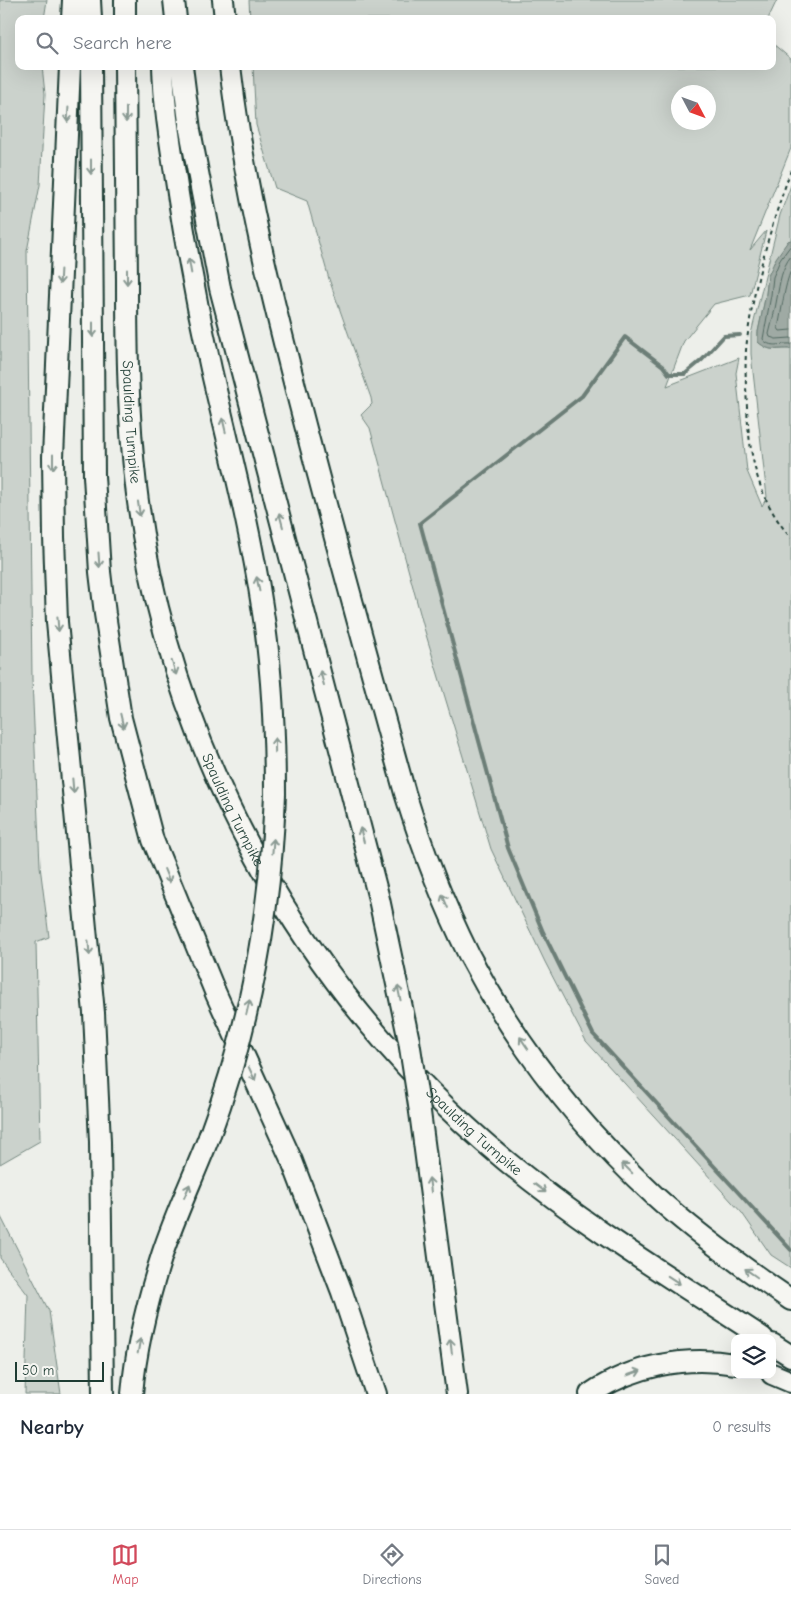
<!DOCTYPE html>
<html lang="en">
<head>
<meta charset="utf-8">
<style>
  body { margin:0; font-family:"Comic Neue",sans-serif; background:#f2f2f3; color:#1f2937 }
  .controls { position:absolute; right:15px; bottom:15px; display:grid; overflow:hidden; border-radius:10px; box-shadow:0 5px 20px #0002 }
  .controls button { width:45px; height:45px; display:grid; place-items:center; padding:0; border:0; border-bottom:1px solid #e0e1e3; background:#fff; color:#1f2937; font:25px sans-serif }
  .compass { position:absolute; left:671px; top:85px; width:45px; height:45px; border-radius:50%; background:#fff; box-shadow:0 5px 20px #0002; rotate:131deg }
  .scale { position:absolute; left:15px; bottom:12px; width:89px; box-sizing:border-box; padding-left:5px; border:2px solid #1f3d34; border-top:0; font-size:14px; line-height:18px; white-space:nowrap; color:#1f3d34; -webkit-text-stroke:4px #f6f6f2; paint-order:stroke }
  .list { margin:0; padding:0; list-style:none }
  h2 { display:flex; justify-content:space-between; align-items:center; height:65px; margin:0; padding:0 20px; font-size:21px }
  h2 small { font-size:16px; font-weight:400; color:#747a83 }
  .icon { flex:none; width:28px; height:28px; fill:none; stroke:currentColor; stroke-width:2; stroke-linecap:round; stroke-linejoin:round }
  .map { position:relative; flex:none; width:791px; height:1394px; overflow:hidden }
  .search { position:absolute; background:#fff; box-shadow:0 5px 20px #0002; left:15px; right:15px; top:15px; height:55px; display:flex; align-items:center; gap:12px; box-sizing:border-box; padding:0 18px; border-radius:10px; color:#747a83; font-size:19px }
  .sheet { height:135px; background:#fff }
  nav { display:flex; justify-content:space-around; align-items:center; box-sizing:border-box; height:70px; border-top:1px solid #e0e1e3; background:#fff; font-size:14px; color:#747a83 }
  nav a { display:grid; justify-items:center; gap:2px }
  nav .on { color:#d1495b }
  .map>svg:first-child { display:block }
  .green { fill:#cbd2cc; stroke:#758880; fill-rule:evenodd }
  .water { fill:#9faaa4; stroke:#6c7e77 }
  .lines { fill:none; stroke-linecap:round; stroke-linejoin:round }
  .shore { stroke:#526961; stroke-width:1 }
  .stream { stroke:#6c7e77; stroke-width:4 }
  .highway-casing { stroke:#1f3d34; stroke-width:24 }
  .path { stroke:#1f3d34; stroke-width:2; stroke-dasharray:4 4; stroke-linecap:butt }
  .highway { stroke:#f6f6f2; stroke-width:20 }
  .highway-bridge-casing { stroke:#1f3d34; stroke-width:24; stroke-linecap:butt }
  .highway-bridge { stroke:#f6f6f2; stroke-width:20 }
  .oneway { stroke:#8a9a93 }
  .labels { text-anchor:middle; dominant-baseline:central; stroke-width:5; stroke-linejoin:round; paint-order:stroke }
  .street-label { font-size:15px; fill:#1f3d34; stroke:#f6f6f2 }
</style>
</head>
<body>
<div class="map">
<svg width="791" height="1394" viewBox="0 0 791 1394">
  <rect width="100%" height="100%" fill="#edefea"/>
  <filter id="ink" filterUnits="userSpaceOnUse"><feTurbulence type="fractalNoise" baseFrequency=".02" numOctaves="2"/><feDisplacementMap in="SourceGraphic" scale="10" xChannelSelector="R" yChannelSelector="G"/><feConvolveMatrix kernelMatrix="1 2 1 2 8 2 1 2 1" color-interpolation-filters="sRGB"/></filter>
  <g filter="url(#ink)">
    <path class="green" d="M0,0h47l-3,19h-25v47h23l3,28 -5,91 -13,66 5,428 8,187 9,71 -13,5 4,199 -40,23z
      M249,0h528l-9,19h-518z
      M772,43l19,16v89l-41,102 16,-19 -16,64 -36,9 -30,37 -17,45 72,-28 -3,15 11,98 15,35 5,-9 -16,-143v-20l29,-119 11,-30v55l-3,1 -20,35 -2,18 -8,38v10c13,11 17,6 33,7v919l-20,-13 -29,-42 -156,-172 -41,-79 -54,-113 -67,-221 -54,-200 -9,-13 11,-11 -1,-6 -42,-119 -22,-78 -32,-13 -19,-63 -3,-59h519zM678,92h30v30h-30z
      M0,1215l49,96 12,83h-36l3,-99 -28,-37z"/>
    <path class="water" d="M791,240v109c-16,-1 -20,4 -33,-7v-10l8,-38 2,-18 8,-18 12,-17z"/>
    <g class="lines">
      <path class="shore" d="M791,245l-11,15 -7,17 -2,18 -8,44c7,10 17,4 28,5
        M791,256c-10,13 -11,26 -14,42 -2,12 -5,24 -8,36l1,3 6,2 15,-1
        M791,270c-7,17 -9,40 -13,58l2,3 11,-1"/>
      <path class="stream" d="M740,335l-16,1 -22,24 -17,14h-16l-6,-8 -38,-29 -43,59 -162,127 88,325 35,84 50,102 198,216"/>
      <g class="highway-casing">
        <g id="highway">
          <path d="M90,0l1,19"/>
          <path d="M125,0v19"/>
          <path d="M174,0l2,19"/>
          <path d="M223,0l2,19"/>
          <path d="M72,19l1,-19"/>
          <path d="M70,66l-17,391 1,80 3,85 37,391 6,129 3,252"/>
          <path d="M91,66l3,410 6,96 5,42 16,104 32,122 63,154 76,167 50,131 34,102"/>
          <path id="s1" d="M125,66c1,72 1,143 2,214 0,69 1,138 9,206 31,262 167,506 369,674 81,67 171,121 258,178"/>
          <path d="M163,66c1,43 9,86 15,128 9,59 20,117 33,175 18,78 39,157 51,237 10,62 13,125 13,188"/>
          <path d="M182,66l8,64 30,158 159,611 30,142"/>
          <path d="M230,66c14,122 44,240 75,359 32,123 66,245 100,368 17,55 38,110 64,162 47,90 112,173 187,242 42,38 88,71 135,103"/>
          <path d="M420,1112l37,282"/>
          <path d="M772,1344l19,12"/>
          <path d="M772,1374l19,8"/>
          <path d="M132,1394c4,-47 16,-95 30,-139 13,-40 32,-79 47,-118"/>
          <path d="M590,1394c42,-28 95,-39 145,-30"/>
        </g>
      </g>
      <path class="path" d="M791,170c-21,58 -39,119 -45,180 -1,19 0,39 1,57 2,50 11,92 44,131"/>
      <use href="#highway" class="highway"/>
      <g class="highway-bridge-casing">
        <path id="highway-bridge" d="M409,1041l11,71
          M209,1137c41,-110 62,-225 66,-343"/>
      </g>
      <use href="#highway-bridge" class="highway-bridge"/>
    </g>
    <defs><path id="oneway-shaft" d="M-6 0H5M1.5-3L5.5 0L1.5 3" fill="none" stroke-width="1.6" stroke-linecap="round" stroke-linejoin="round" transform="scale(1.25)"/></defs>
    <g class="oneway">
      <use href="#oneway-shaft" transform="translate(68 115) rotate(93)"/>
      <use href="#oneway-shaft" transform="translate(126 115) rotate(90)"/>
      <use href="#oneway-shaft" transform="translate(91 167) rotate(90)"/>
      <use href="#oneway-shaft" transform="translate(190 266) rotate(-100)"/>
      <use href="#oneway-shaft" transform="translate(60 277) rotate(93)"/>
      <use href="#oneway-shaft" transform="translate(127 277) rotate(90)"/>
      <use href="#oneway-shaft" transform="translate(93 330) rotate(90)"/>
      <use href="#oneway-shaft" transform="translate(224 425) rotate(-103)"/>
      <use href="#oneway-shaft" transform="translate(53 462) rotate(90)"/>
      <use href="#oneway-shaft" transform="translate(139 509) rotate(82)"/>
      <use href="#oneway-shaft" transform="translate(281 520) rotate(-105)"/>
      <use href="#oneway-shaft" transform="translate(99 560) rotate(86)"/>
      <use href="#oneway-shaft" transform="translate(258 584) rotate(-101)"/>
      <use href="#oneway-shaft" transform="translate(58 624) rotate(85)"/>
      <use href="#oneway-shaft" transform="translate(174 668) rotate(72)"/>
      <use href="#oneway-shaft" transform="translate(322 678) rotate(-105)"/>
      <use href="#oneway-shaft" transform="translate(122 721) rotate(77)"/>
      <use href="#oneway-shaft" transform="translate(275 745) rotate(-91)"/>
      <use href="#oneway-shaft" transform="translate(73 786) rotate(85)"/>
      <use href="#oneway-shaft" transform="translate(362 835) rotate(-105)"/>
      <use href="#oneway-shaft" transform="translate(273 846) rotate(-85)"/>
      <use href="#oneway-shaft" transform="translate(167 876) rotate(68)"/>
      <use href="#oneway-shaft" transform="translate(445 901) rotate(-113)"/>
      <use href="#oneway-shaft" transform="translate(89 948) rotate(85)"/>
      <use href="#oneway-shaft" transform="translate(399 993) rotate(-102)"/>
      <use href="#oneway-shaft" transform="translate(248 1007) rotate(-77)"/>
      <use href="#oneway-shaft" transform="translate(524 1043) rotate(-124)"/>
      <use href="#oneway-shaft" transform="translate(252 1074) rotate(65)"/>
      <use href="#oneway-shaft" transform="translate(627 1168) rotate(-135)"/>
      <use href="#oneway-shaft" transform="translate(430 1185) rotate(-98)"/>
      <use href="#oneway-shaft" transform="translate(540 1188) rotate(37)"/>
      <use href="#oneway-shaft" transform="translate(187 1191) rotate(-67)"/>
      <use href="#oneway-shaft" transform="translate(751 1273) rotate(-145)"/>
      <use href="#oneway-shaft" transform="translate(674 1280) rotate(33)"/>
      <use href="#oneway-shaft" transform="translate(139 1346) rotate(-80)"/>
      <use href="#oneway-shaft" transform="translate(451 1346) rotate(-97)"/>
      <use href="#oneway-shaft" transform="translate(634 1373) rotate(-19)"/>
    </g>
  </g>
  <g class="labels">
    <g class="street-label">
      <text stroke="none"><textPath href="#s1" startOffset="356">Spaulding Turnpike</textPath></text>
      <text stroke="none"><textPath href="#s1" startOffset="760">Spaulding Turnpike</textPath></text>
      <text stroke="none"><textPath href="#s1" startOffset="1165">Spaulding Turnpike</textPath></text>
    </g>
  </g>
</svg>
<div class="controls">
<button><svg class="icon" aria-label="layers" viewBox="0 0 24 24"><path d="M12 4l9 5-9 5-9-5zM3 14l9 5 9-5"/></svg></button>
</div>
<svg class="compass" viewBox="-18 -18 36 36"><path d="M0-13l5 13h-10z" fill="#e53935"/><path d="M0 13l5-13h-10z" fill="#747a83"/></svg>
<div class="scale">50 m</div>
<div class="search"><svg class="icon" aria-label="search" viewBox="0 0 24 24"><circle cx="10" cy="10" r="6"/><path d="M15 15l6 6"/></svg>Search here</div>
</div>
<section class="sheet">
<h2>Nearby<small>0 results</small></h2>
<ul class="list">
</ul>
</section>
<nav>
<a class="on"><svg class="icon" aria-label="map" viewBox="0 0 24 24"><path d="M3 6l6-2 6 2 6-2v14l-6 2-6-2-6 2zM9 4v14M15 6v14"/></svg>Map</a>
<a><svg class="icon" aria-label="directions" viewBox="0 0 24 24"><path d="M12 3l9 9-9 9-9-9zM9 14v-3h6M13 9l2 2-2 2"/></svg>Directions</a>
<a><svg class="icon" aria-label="saved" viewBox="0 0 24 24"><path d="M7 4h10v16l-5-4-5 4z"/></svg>Saved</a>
</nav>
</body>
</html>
